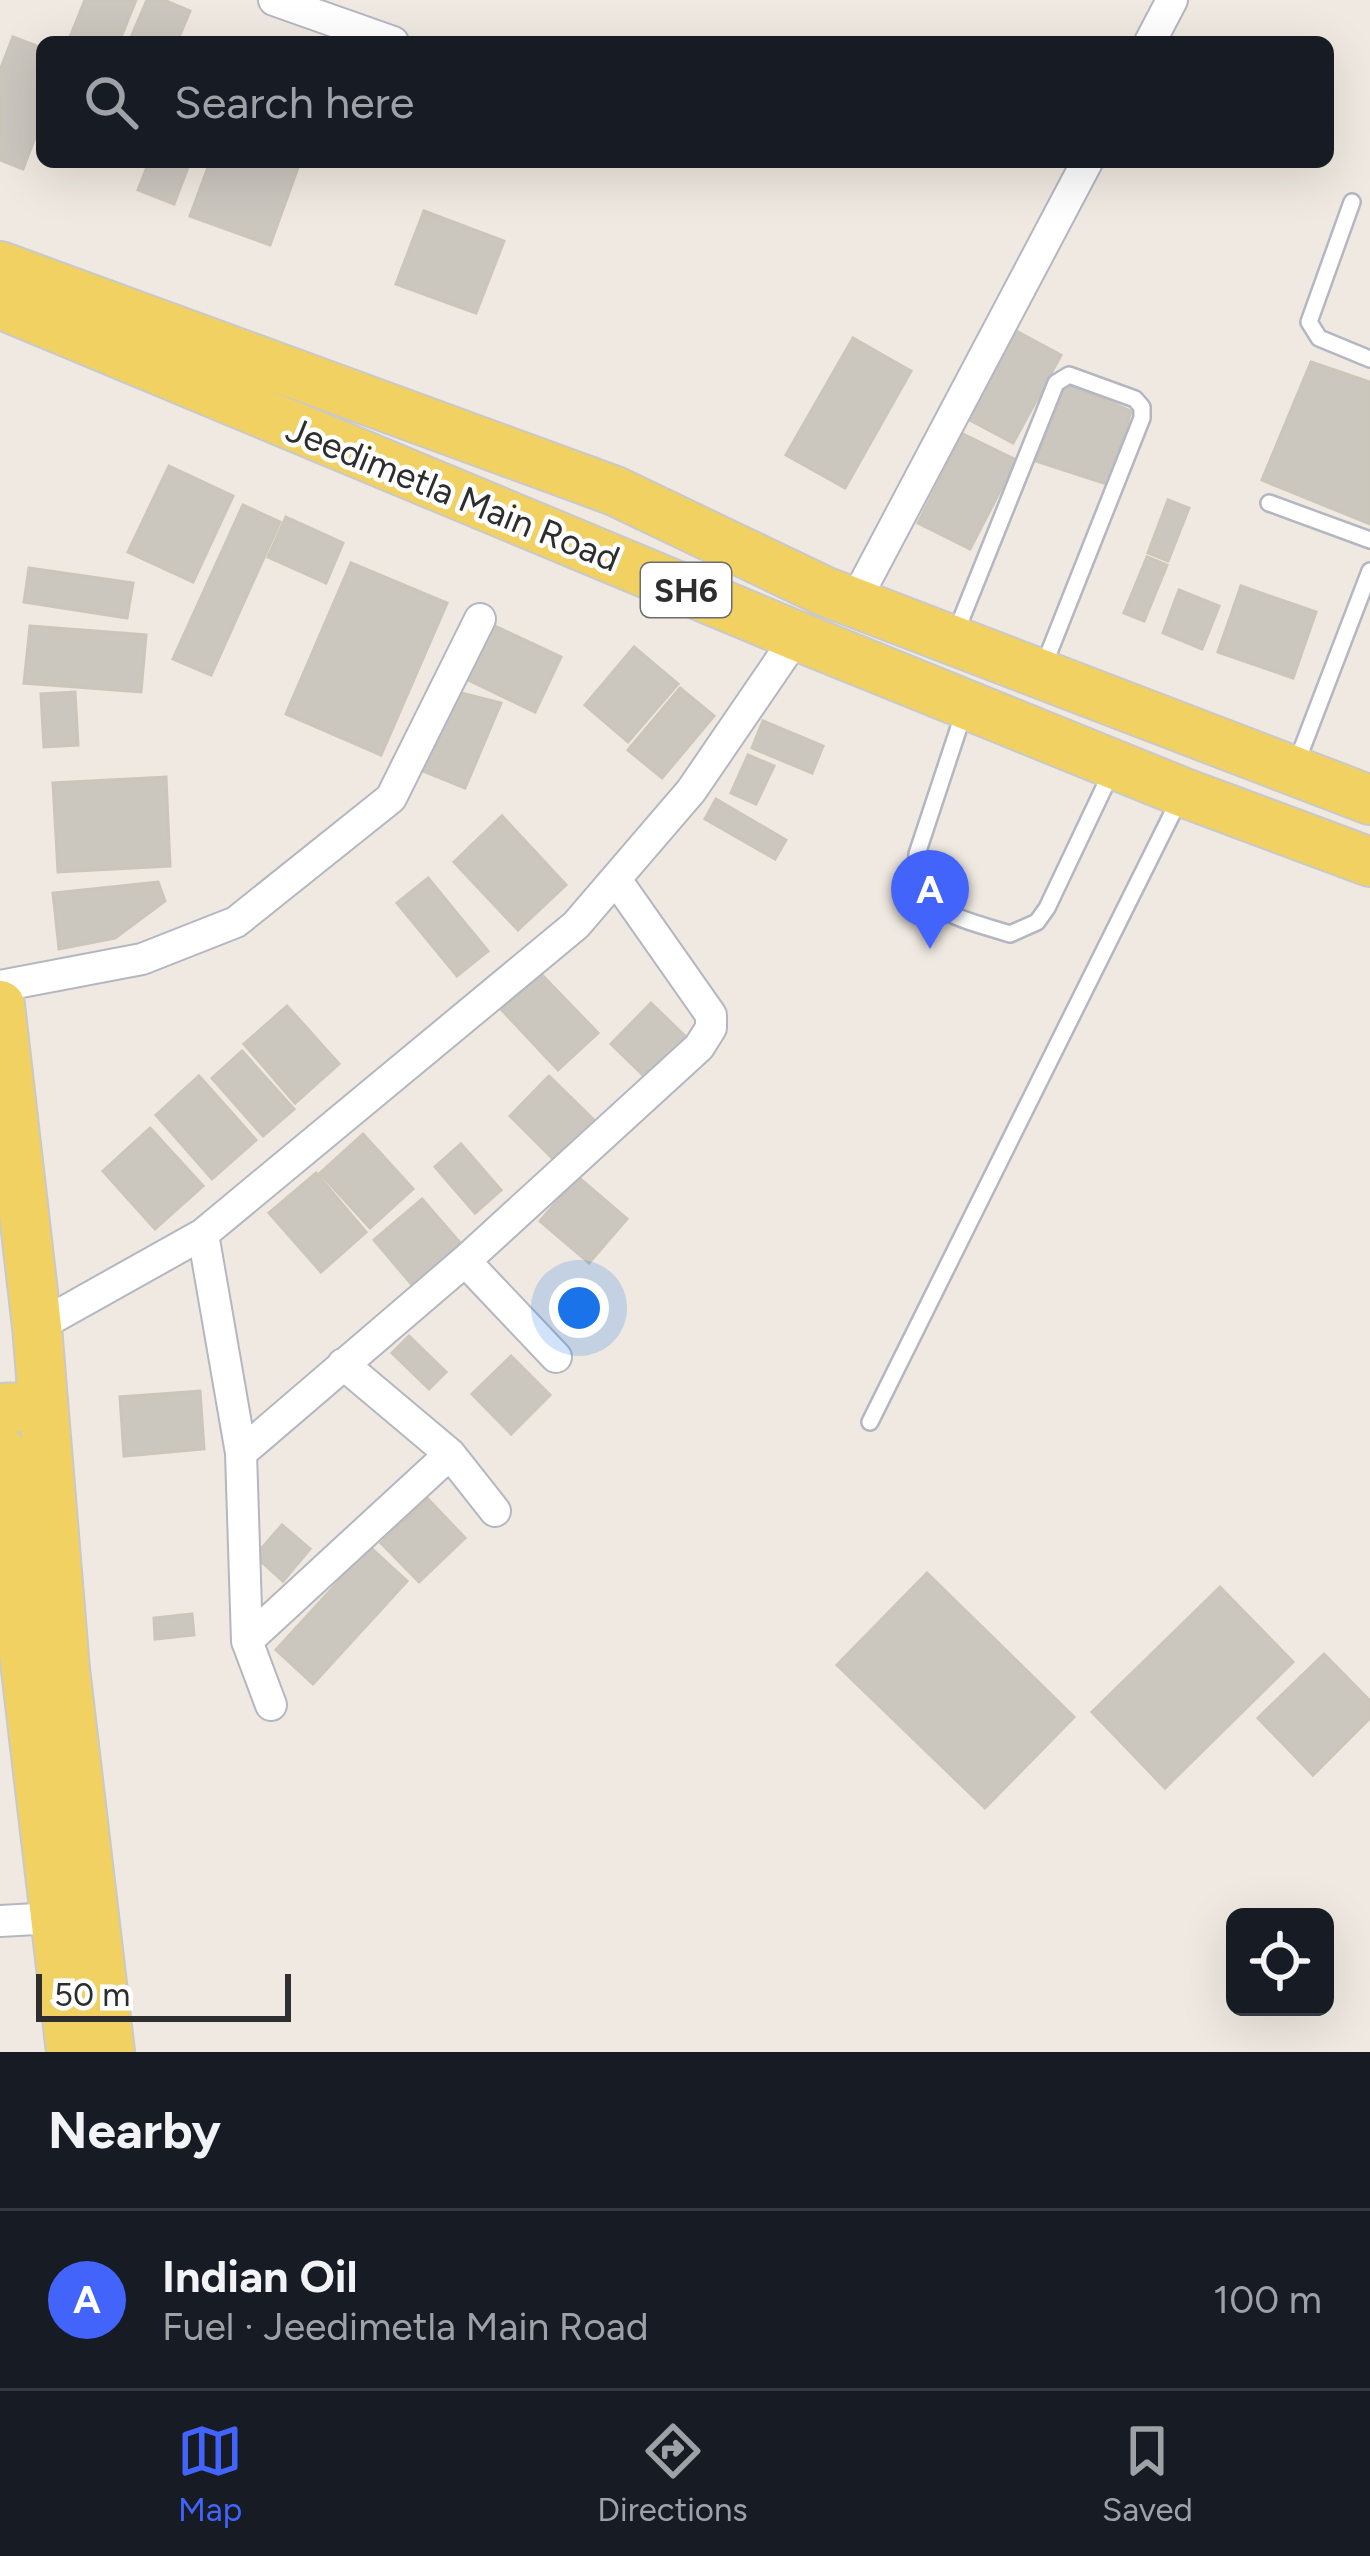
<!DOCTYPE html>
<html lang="en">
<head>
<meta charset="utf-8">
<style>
  body { margin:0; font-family:Figtree,sans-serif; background:#242831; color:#f1f3f6 }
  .controls { position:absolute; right:36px; bottom:36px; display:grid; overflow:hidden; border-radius:18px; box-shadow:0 12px 48px #0002 }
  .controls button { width:108px; height:108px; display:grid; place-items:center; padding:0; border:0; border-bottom:3px solid #363941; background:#171b24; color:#f1f3f6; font:60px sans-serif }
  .scale { position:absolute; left:36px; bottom:30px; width:255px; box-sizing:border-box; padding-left:12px; border:6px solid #2e2e2e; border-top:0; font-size:33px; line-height:42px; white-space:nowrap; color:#2e2e2e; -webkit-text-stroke:9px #fff; paint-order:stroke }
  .you { position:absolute; left:579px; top:1308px; width:42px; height:42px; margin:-30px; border:9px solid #fff; border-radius:50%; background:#1a73e8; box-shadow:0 0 0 18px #1a73e833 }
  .badge { display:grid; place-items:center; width:78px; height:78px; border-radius:50%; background:#4264fb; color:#fff; font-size:39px; font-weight:700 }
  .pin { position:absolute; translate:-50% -99px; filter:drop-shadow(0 3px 6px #0008) }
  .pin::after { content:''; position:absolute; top:63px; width:42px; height:36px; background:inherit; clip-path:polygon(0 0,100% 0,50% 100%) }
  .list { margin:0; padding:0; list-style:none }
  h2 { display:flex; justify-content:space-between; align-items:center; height:156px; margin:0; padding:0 48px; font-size:51px }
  h2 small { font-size:39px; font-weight:400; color:#9ea1a6 }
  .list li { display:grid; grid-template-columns:78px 1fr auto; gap:36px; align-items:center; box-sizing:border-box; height:180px; padding:0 48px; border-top:3px solid #363941 }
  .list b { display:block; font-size:45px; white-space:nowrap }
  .list p { margin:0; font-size:39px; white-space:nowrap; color:#9ea1a6 }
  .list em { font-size:39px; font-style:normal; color:#9ea1a6 }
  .icon { flex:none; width:66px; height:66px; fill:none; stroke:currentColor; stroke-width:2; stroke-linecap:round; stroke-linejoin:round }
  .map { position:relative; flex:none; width:1370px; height:2052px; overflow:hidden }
  .search { position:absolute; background:#171b24; box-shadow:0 12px 48px #0002; left:36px; right:36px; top:36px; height:132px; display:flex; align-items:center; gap:30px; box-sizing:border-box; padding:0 42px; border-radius:18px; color:#9ea1a6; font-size:45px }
  .sheet { height:336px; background:#171b24 }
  nav { display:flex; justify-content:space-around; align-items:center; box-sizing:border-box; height:168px; border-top:3px solid #363941; background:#171b24; font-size:33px; color:#9ea1a6 }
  nav a { display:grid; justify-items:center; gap:6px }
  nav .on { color:#4264fb }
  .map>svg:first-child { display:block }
  .building { fill:#cbc7bf; stroke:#cbc5ba; stroke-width:3 }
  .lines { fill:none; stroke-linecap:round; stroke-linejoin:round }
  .lane-casing { stroke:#b4b7c1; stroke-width:20 }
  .street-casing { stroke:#b4b7c1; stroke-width:34 }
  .primary-casing { stroke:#c9c9c9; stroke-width:52 }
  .lane { stroke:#fff; stroke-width:15 }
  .street { stroke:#fff; stroke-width:30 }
  .primary { stroke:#f2d163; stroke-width:48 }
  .labels { text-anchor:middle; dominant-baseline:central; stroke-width:9; stroke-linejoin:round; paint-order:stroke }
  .shield { fill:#fff; stroke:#6d6d6d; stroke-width:3 }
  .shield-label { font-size:33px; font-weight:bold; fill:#2e2e2e }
  .street-label { font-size:36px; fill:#2e2e2e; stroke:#fff }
</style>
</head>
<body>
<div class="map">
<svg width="1370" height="2052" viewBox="0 0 1370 2052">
  <rect width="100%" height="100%" fill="#efe9e1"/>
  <path class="building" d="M85,0h51l-17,42h-51z
    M147,0h17l26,11 -13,31h-48z
    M13,37l29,11v71l-19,50 -23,-9v-90z
    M149,162h41l-16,42 -36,-14z
    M210,162h90l-30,83 -80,-29z
    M424,211l80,30 -28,72 -80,-29z
    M1014,330l47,25 -48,88 -47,-25z
    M853,338l58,33 -66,117 -59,-33z
    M1311,362l59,20v142l-108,-44z
    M1065,383l66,28 -21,74 -74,-24z
    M963,434l53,26 -46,89 -52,-26z
    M169,466l64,30 -40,86 -65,-30z
    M1168,500l21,8 -21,53 -20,-8z
    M243,505l37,17 -69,153 -38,-16z
    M286,517l57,26 -17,40 -58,-26z
    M1147,557l20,8 -23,56 -20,-8z
    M351,563l96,40 -66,152 -95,-41z
    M29,568l104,15 -6,35 -103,-16z
    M1241,586l75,26 -23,66 -75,-26z
    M1179,590l40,16 -17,43 -39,-16z
    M480,619l81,38 -26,55 -81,-39z
    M30,626l116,9 -5,57 -117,-9z
    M634,647l44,37 -50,58 -43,-37z
    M680,688l34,28 -52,62 -34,-28z
    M75,692l3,53 -34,2 -3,-53z
    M457,692l44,11 -36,85 -47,-19z
    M763,721l60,25 -11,27 -60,-25z
    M748,755l26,11 -18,38 -25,-11z
    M166,777l4,89 -112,6 -5,-89z
    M716,799l70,41 -11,19 -70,-40z
    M502,816l64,69 -48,45 -64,-68z
    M428,878l60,73 -31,25 -60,-73z
    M158,882l7,19 -50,37 -56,11 -6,-56z
    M540,973l58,60 -40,37 -57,-61z
    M651,1003l39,38 -40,41 -39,-38z
    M287,1006l52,58 -44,39 -51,-59z
    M242,1051l52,58 -31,27 -51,-58z
    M199,1076l57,64 -44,39 -56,-64z
    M549,1076l48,47 -40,40 -47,-47z
    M150,1128l53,58 -48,43 -52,-58z
    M363,1134l50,55 -43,39 -50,-55z
    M461,1144l40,46 -26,23 -40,-46z
    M316,1173l50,59 -45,40 -52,-59z
    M578,1177l49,42 -38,44 -49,-42z
    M422,1199l40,46 -49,41 -39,-46z
    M409,1336l37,36 -17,17 -37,-36z
    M511,1356l39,39 -39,39 -39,-40z
    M200,1391l4,58 -80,7 -4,-59z
    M427,1498l38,40 -46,44 -38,-39z
    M282,1525l28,24 -27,32 -28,-25z
    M370,1547l37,34 -94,103 -37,-34z
    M927,1573l147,144 -89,91 -148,-143z
    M1220,1587l73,75 -128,126 -73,-76z
    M192,1614l2,21 -39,4 -1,-21z
    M1324,1654l46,47v17l-57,57 -55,-57z"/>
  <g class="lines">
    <g class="lane-casing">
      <path id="lane" d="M1352,202l-43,120 10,16 51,21
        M1269,503l101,37
        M956,632l100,-249 13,-8 66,24 7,8v11l-100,252
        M965,709l-48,145c-2,60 47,65 93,80l27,-12 10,-14 64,-135
        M1296,764l74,-193
        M870,1422l311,-626"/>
    </g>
    <g class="street-casing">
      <path id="street" d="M274,0l119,42
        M1150,42l22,-42
        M854,603l233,-441
        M0,986l142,-27 94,-37 155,-124 89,-179
        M203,1234l38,219 6,188 24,64
        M465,1261l91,96
        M37,1327l166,-93 373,-309 115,-134 106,-155
        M343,1364l107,90 45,57
        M241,1453l224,-192 234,-214 12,-19v-13l-94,-134
        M247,1641l203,-187
        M0,1921l54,-3"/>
    </g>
    <g class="primary-casing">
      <path id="primary" d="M0,266l615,225 209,100 546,209
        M0,304l797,332 385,156 188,70
        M0,1005l37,322 28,342 45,383
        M0,1408l43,-2
        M0,1449l71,603"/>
    </g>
    <use href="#lane" class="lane"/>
    <use href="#street" class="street"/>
    <use href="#primary" class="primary"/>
  </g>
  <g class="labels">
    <rect class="shield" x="641" y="563" width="90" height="54" rx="9"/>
    <g class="shield-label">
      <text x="686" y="590">SH6</text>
    </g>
    <g class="street-label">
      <text transform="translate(453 494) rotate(22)">Jeedimetla Main Road</text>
    </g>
  </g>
</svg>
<div class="controls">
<button><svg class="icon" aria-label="locate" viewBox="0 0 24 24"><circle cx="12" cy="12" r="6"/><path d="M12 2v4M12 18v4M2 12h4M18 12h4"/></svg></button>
</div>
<div class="scale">50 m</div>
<div class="you"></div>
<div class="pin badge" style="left:930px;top:949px">A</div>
<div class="search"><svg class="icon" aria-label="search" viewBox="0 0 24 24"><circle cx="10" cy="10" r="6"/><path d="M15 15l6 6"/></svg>Search here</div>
</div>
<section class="sheet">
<h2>Nearby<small></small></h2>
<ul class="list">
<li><span class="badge">A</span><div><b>Indian Oil</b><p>Fuel · Jeedimetla Main Road</p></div><em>100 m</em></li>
</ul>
</section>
<nav>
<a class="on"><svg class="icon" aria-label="map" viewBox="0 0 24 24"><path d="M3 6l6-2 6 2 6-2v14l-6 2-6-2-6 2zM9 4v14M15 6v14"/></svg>Map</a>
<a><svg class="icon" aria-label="directions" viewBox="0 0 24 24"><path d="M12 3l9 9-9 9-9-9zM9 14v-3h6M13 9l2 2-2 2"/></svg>Directions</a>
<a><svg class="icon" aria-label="saved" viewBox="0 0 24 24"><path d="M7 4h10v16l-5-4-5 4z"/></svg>Saved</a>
</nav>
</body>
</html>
